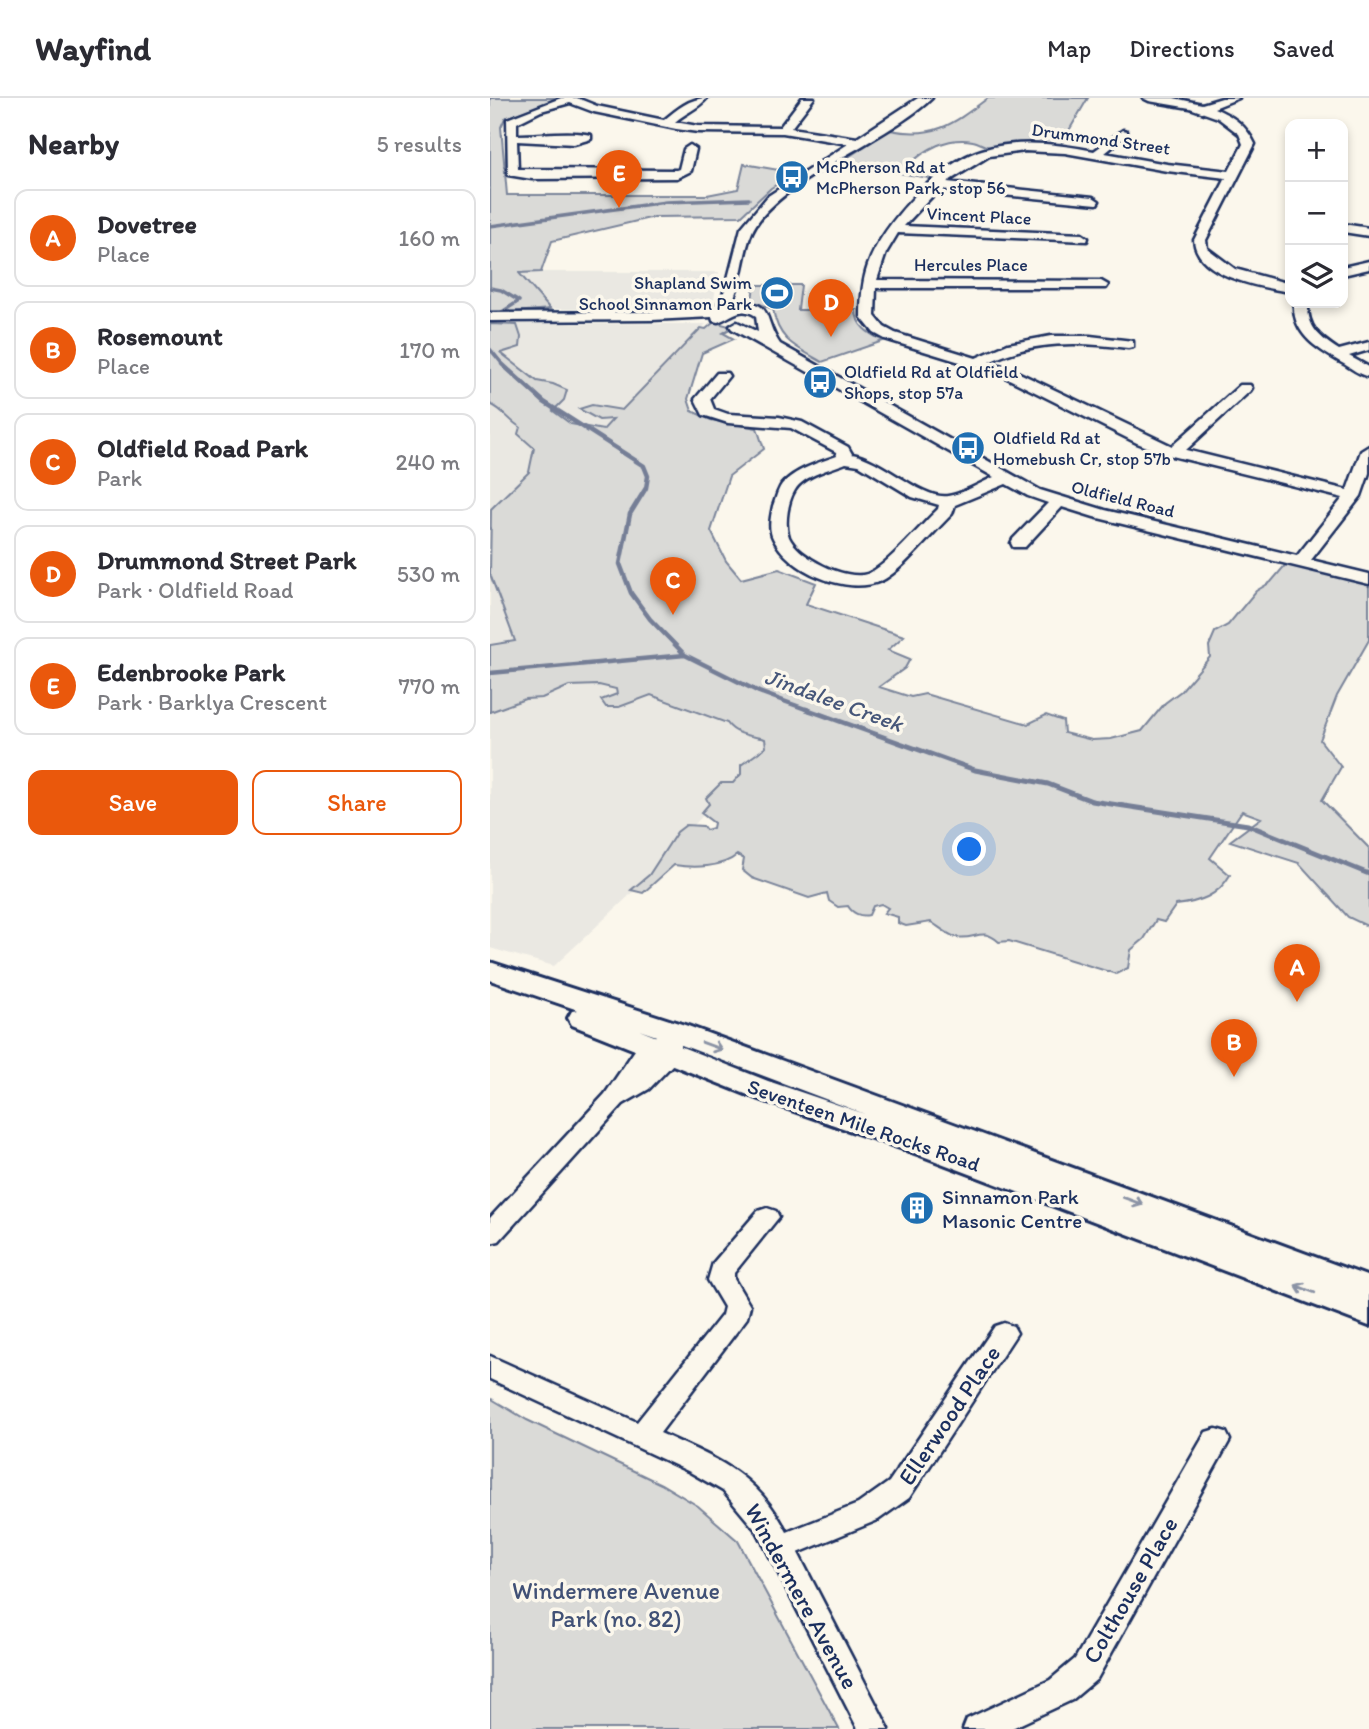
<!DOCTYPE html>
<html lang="en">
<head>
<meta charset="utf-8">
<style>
  body { margin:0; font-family:Itim,sans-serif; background:#f7f7f7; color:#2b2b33 }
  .controls { position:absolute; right:21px; top:21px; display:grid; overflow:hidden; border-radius:14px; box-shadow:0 4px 10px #0003 }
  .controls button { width:63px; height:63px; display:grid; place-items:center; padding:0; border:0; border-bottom:2px solid #e1e1e2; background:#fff; color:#2b2b33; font:35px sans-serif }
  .you { position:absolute; left:480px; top:752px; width:24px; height:24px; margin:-18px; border:5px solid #fff; border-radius:50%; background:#1a73e8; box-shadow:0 0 0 10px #1a73e833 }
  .badge { display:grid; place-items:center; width:46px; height:46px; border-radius:50%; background:#ea580c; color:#fff; font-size:23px; font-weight:700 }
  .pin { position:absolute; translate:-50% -58px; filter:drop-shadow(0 2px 4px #0008) }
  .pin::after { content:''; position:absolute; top:37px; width:24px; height:21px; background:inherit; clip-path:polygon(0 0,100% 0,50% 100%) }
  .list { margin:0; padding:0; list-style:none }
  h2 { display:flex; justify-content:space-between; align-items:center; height:91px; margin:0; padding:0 28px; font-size:30px }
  h2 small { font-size:23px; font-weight:400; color:#7c7c81 }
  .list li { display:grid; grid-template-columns:46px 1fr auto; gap:21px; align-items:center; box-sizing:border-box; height:98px; margin:0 14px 14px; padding:0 14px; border:2px solid #e1e1e2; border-radius:14px }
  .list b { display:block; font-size:26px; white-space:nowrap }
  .list p { margin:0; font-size:23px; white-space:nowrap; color:#7c7c81 }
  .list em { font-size:23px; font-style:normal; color:#7c7c81 }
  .actions { display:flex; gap:14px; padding:21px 28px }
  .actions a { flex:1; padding:16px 0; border:2px solid #ea580c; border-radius:14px; text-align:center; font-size:24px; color:#ea580c }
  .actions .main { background:#ea580c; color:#fff }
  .icon { flex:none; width:38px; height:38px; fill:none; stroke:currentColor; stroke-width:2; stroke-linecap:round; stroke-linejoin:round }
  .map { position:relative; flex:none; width:879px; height:1631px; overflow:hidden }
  header { display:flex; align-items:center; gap:42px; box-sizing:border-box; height:98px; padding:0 35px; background:#fff; border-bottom:2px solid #e1e1e2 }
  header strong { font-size:33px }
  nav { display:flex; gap:38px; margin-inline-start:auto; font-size:24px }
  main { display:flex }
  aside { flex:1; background:#fff }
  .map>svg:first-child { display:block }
  .built { fill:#eae8e2 }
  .green { fill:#dadad7; stroke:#7a849a; stroke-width:2 }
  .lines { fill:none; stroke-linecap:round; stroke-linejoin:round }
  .stream-far2 { stroke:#747e96; stroke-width:3.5 }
  .stream-far1 { stroke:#747e96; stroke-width:4.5 }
  .stream { stroke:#747e96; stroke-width:5 }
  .minor-casing { stroke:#1b2f5e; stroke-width:5 }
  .major-casing { stroke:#1b2f5e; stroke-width:6 }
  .minor { fill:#fbf7ec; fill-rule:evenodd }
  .major { fill:#fbf7ec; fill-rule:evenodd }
  .oneway { stroke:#8b93a5 }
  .labels { text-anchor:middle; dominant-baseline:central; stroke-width:7; stroke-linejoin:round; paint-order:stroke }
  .far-street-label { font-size:18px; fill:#1b2f5e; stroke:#fbf7ec }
  .far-poi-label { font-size:18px; fill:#1b2f5e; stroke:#fbf7ec; text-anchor:start }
  .street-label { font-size:21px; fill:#1b2f5e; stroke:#fbf7ec }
  .poi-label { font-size:21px; fill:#1b2f5e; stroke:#fbf7ec; text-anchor:start }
  .water-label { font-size:23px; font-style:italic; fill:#47577a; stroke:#fbf7ec }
  .near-street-label { font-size:24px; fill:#1b2f5e; stroke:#fbf7ec }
  .near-park-label { font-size:24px; fill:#415176; stroke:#fbf7ec }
</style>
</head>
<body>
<header>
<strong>Wayfind</strong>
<nav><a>Map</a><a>Directions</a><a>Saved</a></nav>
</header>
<main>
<aside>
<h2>Nearby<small>5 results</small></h2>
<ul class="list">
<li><span class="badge">A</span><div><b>Dovetree</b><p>Place</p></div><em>160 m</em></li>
<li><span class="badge">B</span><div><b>Rosemount</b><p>Place</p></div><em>170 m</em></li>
<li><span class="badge">C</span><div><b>Oldfield Road Park</b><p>Park</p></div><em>240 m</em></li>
<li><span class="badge">D</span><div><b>Drummond Street Park</b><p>Park · Oldfield Road</p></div><em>530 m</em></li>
<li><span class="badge">E</span><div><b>Edenbrooke Park</b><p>Park · Barklya Crescent</p></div><em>770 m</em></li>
</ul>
<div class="actions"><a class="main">Save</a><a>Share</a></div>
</aside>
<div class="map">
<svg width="879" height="1631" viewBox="0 0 879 1631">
  <rect width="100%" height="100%" fill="#fbf7ec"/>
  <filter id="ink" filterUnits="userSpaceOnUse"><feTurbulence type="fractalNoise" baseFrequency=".0143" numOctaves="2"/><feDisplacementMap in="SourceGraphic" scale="14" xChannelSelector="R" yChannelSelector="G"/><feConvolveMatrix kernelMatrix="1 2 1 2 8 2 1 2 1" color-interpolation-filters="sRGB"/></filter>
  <g filter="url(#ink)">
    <path class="built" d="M29,174h200l-5,27 -4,6 -42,4h-118z
      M0,225l216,1 -216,223z
      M0,476l28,72 254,94 -141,154 -77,72 -64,-18z"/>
    <path class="green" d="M0,0h66l1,2 -52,18 -4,9 6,68h200l31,-6 6,-25 52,9 -25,15 -30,28 -87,1 -102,24 -11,31 -22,1 31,36 -60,5z
      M498,0h100l-28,48c-23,-4 -43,0 -67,1 -7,1 -13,-5 -20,-6 -25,-5 -48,8 -65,25l3,3 30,5 -6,5 -96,-16 51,-33c45,9 63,-6 98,-32z
      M264,187h47l-3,25h58c0,17 14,24 27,31l-61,21c-26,-15 -44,-21 -49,-53l-21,-8z
      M224,224l19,5 -10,6 11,6 -32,14 -14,46 4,12 19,9 46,8 7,21 -35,27 -18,55 15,30 15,18 38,-10 37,14 -10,21 98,32 -16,14 22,9 -5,9 -26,19 32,10 14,-3 103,30 18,-9 17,6 1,12 28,7 19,-1 31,-8 23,-28 16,-12 29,-34 -1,-11 6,-14 13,-7 28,-34 15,-9 16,-19 82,20v57l-32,56 -17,44 21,27 -19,33 47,48v79l-21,-10 -49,-54 -69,-22 31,-23 -19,-7 -32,47 20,17c-12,21 -30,27 -54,30l-12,17 -8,-2 -12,19 -13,11 -3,18 -12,6 -107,-33 -10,1c-18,-16 -24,-1 -43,-5 -8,-2 -17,-10 -25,-15l-25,4 -8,-3v-6l-14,-4 4,-5 -7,-4 -8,2 -4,9c-9,2 -17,-2 -21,-9l-10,1 -9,-6 -2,-8 -18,5 -57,-20 -10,-8 2,-11 -7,-4c-15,13 -44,13 -63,10l-31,28 -12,-3 18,-15 28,-43 9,-7 17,1 3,4 7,-2 1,-5 -13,-10 8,-9 -3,-6 15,-15h12l8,-9v-9l25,-18 -1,-8c-13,-3 -30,-4 -38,-16l-76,-28 -32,12h-13l-5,-7 16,-6 -1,-5 -17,-4 -30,1 -27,12 -17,1 -35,13v-67l25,-4 -25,-67 1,-65 38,-37 5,-24 -16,-14 2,-7c-12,-7 -16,-17 -30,-23v-80l27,1 4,12 -1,10 -19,6 36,28 16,3 14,6 -3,10 -11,11 18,13 32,6 10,-11 -14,1 -20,-11 13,-4 30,5 79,-82 5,1z
      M0,1300l37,22 134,64 37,22 40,35 101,188h-349z"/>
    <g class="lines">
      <path class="stream-far2" d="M0,128l176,-24 83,-3
        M0,190l11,2 18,11 -20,13
        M0,251l14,17"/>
      <path class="stream-far1" d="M12,266l42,38 100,64 4,10 -2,12 -16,26 -10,50 11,29 19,26 35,36 74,37 52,19
        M0,575l195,-18"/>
      <path class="stream" d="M316,611l169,61 73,14 44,17 156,24 121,49"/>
      <g class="minor-casing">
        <path id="minor" d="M87,0l20,8 67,14c13,-11 26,-22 43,-22 -9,11 -22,15 -32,24l23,4 82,1 22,-29h12l-23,30 66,10 61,-40h14c-41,41 -157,84 -180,134 -10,23 -9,49 -21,72 44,-7 31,15 49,40l260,146 65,20 192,46 46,-58 -175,-43 -31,-12 -138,-69 -114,-35 -11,-6 -13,-16c0,-18 1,-35 7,-52 15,-42 71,-102 114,-115 37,-11 75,-6 112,1l29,-21 4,1v4l-22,18 62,11 62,7 14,-27 -4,-10 -21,-16 -28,-10 -41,-7 -6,-3h31l28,6 20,-6h17l-25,10c19,8 32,17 41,36l-49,96 1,8 28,21 55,15v8c-29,-5 -93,-15 -96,-52l32,-62 -59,-7 -102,-18 -40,-2 -36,5 -42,26 146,15 6,4 -2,3 -158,-15 -35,37 178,8 6,4 -1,3 -189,-8 -12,20 -9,27 224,1 7,4 -2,3h-230l-1,28 9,11 11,6 81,25 32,-14 43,-8h39l43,5v6l-5,1c-47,-6 -95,-8 -139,14l20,6 163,78 68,-61h10l2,3 -2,3 -64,59 161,40 14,-39 8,-5v27l-8,23 -50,64 58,14v10l-275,-67 -32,-10 -37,40h-12l-2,-4 2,-4 35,-36 -20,-7 -22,-12 -51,21 -3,9c-18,17 -51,58 -71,67 -34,15 -93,-10 -108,-43 -5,-10 -2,-22 0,-32 3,-7 5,-19 11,-24 15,-14 34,-19 53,-26l-1,-4 -45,-24 -63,-5 -25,-8 -8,-16 22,-26h10l2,3 -19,23 4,10 14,5 51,3 23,5 46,25 4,7c30,5 70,46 96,42 15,-2 32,-13 46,-19l-262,-148 -2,-3 7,-4 21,10 -2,-16c-16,-11 -24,1 -38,6l-5,-1 -1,-4 -60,3 -162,1v-8l162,-1 63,-4 10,-18 16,-62 27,-32 80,-52 -65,-11 -85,-1 -22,-3 -82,-17 -24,-9 -29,8 -24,12v12c25,0 50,-5 74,0v4l-17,5 -57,-3 1,28 158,1 3,-1 5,-20 6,-4 6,4 -5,22 -14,7 -145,1 -24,-4 -1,-56 54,-21zM356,365l13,2 53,32 27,8 -1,4c-16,15 -53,59 -71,65 -22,7 -69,-17 -78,-37 -5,-13 -1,-36 6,-47 9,-15 36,-21 51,-27z
          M853,126l26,4v8l-26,-4z
          M879,163v8l-26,6v-8z
          M804,205h14c-1,24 11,34 31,47l30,-8v8l-20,6 20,11v10c-9,-2 -17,-8 -25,-13 -25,-14 -52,-29 -50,-61z
          M188,927l8,3 3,5 -8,9v12l-3,5 -29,30 -26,15 -124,137 -9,2v-25l115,-124 30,-44 11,-9z
          M277,1110l9,3 3,6 -45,56v6l16,27 -3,12 -87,115c57,26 96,40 127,99l71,-28 31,-22 106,-156 9,-3 9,3 4,7 -108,165 -31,22 -80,33 91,176h-31l-100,-196 -35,-42 -33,-19 -200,-93v-23l147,66 85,-107 2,-8 -16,-27 5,-17 45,-52z
          M726,1331l10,3 4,8 -133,239 -25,21 -62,29h-47l4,-10 83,-39 25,-21 131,-227z"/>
      </g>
      <g class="major-casing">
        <path id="major" d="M0,864l198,64 681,251v49l-449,-171 -172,-60 -176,-70 -4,-7 4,-7 6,-1 -88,-30zM149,932l29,10 197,74 -97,-33z"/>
      </g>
      <use href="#minor" class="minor"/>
      <use href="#major" class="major"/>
    </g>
    <defs><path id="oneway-shaft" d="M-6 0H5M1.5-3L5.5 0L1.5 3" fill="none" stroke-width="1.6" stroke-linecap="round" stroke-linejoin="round" transform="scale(1.75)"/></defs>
    <g class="oneway">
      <use href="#oneway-shaft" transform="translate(222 948) rotate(20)"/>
      <use href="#oneway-shaft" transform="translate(643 1103) rotate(20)"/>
      <use href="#oneway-shaft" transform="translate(815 1191) rotate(-159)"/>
    </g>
  </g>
  <defs>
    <g id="bus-disc" transform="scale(1.75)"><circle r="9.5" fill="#1f6fb2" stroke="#fbf7ec"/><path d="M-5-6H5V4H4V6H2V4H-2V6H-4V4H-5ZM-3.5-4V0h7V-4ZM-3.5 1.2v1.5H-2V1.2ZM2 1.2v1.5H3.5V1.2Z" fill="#fff"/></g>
    <g id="stadium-disc" transform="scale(1.75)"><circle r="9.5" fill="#1f6fb2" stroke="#fbf7ec"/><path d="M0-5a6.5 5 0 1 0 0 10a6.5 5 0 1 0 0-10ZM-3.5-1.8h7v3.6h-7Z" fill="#fff"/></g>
    <g id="building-disc" transform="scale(1.75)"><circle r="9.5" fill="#1f6fb2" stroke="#fbf7ec"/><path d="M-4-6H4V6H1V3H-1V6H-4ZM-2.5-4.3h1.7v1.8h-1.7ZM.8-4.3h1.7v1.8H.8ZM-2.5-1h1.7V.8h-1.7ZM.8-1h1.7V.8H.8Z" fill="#fff"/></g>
  </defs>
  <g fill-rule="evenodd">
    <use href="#bus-disc" x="302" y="79"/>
    <use href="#stadium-disc" x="287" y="195"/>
    <use href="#bus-disc" x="330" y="284"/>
    <use href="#bus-disc" x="478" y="350"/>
    <use href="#building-disc" x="427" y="1110"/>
  </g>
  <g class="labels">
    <g class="far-street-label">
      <text transform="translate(611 41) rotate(8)">Drummond Street</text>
      <text transform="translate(489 118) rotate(3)">Vincent Place</text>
      <text x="481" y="167">Hercules Place</text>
      <text transform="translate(633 401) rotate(14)">Oldfield Road</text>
    </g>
    <g class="far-poi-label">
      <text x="326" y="69">McPherson Rd at<tspan x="326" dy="21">McPherson Park, stop 56</tspan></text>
      <text x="262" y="185" text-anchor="end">Shapland Swim<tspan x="262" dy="21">School Sinnamon Park</tspan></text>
      <text x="354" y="274">Oldfield Rd at Oldfield<tspan x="354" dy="21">Shops, stop 57a</tspan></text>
      <text x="503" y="340">Oldfield Rd at<tspan x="503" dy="21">Homebush Cr, stop 57b</tspan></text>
    </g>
    <g class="street-label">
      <text transform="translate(374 1027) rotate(19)">Seventeen Mile Rocks Road</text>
    </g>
    <g class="poi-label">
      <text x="452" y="1098">Sinnamon Park<tspan x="452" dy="24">Masonic Centre</tspan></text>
    </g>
    <g class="water-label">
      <text transform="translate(344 602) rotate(20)">Jindalee Creek</text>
    </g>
    <g class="near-street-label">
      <text transform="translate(459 1317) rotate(-56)">Ellerwood Place</text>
      <text transform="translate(640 1492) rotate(-60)">Colthouse Place</text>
      <text transform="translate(312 1498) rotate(61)">Windermere Avenue</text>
    </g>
    <g class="near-park-label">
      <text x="126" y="1492">Windermere Avenue<tspan x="126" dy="28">Park (no. 82)</tspan></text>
    </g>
  </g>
</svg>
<div class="controls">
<button>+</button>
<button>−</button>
<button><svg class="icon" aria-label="layers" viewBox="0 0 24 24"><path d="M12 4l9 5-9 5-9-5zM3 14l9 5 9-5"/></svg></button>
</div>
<div class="you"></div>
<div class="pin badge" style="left:807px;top:904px">A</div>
<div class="pin badge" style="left:744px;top:979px">B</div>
<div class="pin badge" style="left:183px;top:517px">C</div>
<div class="pin badge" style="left:341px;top:239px">D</div>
<div class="pin badge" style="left:129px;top:110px">E</div>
</div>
</main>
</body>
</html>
